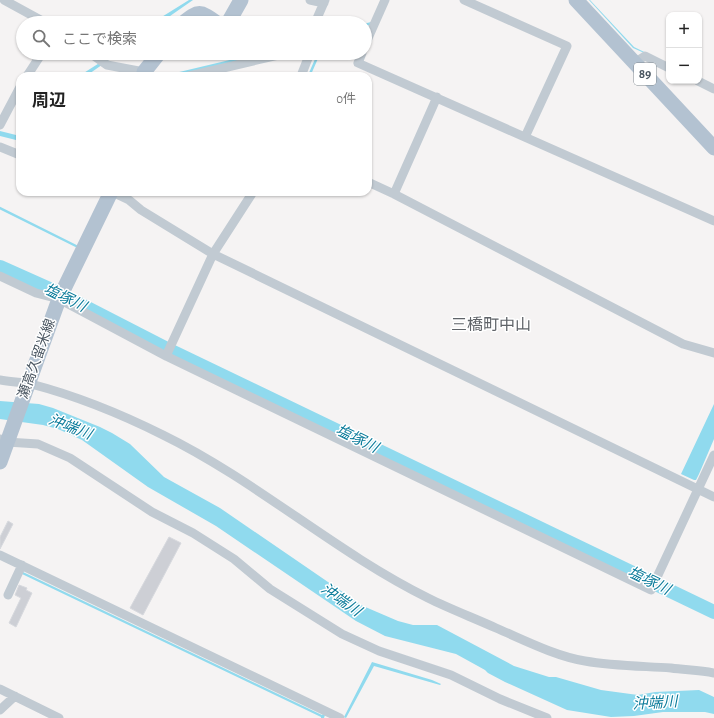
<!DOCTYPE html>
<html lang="ja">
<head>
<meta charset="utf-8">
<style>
  body { margin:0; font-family:"Alegreya Sans","Noto Sans JP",sans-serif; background:#f6f6f6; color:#222 }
  .controls { position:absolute; right:12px; top:12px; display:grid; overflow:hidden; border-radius:8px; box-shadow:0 1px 3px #0004 }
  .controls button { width:36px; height:36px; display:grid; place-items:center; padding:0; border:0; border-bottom:1px solid #e0e0e0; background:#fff; color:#222; font:20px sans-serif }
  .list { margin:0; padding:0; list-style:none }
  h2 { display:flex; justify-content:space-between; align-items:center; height:52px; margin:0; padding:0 16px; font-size:17px }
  h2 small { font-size:13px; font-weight:400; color:#767676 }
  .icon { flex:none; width:22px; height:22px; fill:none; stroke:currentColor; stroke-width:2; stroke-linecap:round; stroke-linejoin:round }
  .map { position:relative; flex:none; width:714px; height:718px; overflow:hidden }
  .search { position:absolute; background:#fff; box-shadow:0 1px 3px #0004; left:16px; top:16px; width:356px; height:44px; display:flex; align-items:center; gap:10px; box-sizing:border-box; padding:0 14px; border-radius:22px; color:#767676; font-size:15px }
  .panel { position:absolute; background:#fff; box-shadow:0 1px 3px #0004; left:16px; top:72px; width:356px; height:124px; border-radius:12px }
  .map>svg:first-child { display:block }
  .water { fill:#90daee }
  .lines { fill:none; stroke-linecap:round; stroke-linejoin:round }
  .stream { stroke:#90daee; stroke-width:2.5 }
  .river { stroke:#90daee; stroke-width:14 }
  .building { fill:#cdcfd5; stroke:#d7d9de }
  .street { stroke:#c1cad2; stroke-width:9 }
  .primary { stroke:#b3c2d1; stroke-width:15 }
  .labels { text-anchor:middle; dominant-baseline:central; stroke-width:3; stroke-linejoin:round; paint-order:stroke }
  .shield { fill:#fff; stroke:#808990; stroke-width:1 }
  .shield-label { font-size:13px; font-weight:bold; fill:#4a5661 }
  .street-label { font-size:14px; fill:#4a5661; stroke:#fff }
  .water-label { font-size:15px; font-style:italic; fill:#0c7c9b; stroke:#fff }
  .quarter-label { font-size:16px; fill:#5f6368; stroke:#fff }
</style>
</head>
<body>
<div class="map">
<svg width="714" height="718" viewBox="0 0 714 718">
  <rect width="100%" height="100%" fill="#f5f3f3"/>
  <path class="water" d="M189,0h4l-33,23h-8z
    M589,0h1l44,47 35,17 -36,-16z
    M115,53h4l-33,23h-7z
    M0,131l20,5v5l-20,-5z
    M0,401l39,3 14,4 47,19 12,6 18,11 34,33 56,31 143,98 35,15 15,4h24l77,41 35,11h7l45,13 37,5 17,-3 44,-2 15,7v17l-9,-2h-42l-29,4 -23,1 -44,-7 -62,-28 -17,-9 -3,-3 -9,-5 -20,-11 -71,-18 -29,-15 -140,-95 -68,-39 -66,-47 -24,-11 -15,-4 -43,-6z
    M714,404v35l-15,35 -3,6h-2l-13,-6z
    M23,572l299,143 1,-1 2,1 -1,3h-3v-1l-299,-143z
    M372,662l60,18 9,4 -1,1 -66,-19 -28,52 -2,-1z"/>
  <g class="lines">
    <path class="stream" d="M365,25l7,-2
      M168,76l97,-23
      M309,76l10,-23
      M0,208l78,39"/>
    <path class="river" d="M0,267l56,25 109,56 549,264"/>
  </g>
  <path class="building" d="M8,521l5,3 -13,25v-12z
    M169,537l12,6 -38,72 -13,-7z
    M19,585l8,3 -1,2 6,3 -16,34 -7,-4 12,-25 -6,-3z"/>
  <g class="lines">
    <path class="street" d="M4,0l42,23
      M310,0l14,3
      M464,0l103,46 -42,91
      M315,23l10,-23
      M365,45l20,-45
      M90,53l17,12 37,7
      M362,53l-4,10 356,158
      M634,63l11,-7 24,12
      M27,76l15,-23
      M189,76l98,-23
      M301,76l9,-23
      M698,81l16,8
      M0,125l20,-38
      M0,147l20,8
      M368,182l26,12 289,150 31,9
      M112,192l17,8 12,10 72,44 501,243
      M253,192l-40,62 -47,102 485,234 63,-135
      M394,194l43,-97
      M0,276l36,17 23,6 107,57
      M0,380c10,2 21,2 31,4 46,12 90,30 132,51 94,46 172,117 265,163 22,11 46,20 68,30 28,12 59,28 89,33 28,5 57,5 86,7 14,2 29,2 43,5
      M0,439l7,3 31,2 32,14 82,54 41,21 41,26 36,30 72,45 37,17 72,24 49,24 47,19
      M0,555l340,163
      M8,595l14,-30
      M0,689l59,29
      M0,710l15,-14"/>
    <path class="primary" d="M576,0l138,148
      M183,23c16,-13 17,-12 34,0
      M228,23l13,-23
      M145,76l-1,-4 15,-19
      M0,462l59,-163 52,-107"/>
  </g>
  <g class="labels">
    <rect class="shield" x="634" y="63" width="22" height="22" rx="3"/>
    <g class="shield-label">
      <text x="645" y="74">89</text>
    </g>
    <g class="street-label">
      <text transform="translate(37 359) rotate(-70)">瀬高久留米線</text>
    </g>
    <g class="water-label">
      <text transform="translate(65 298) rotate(26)">塩塚川</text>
      <text transform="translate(70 427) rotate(21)">沖端川</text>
      <text transform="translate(357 439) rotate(26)">塩塚川</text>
      <text transform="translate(649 581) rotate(26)">塩塚川</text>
      <text transform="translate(341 600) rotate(35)">沖端川</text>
      <text transform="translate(655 703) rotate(-3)">沖端川</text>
    </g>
    <g class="quarter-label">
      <text x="491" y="325">三橋町中山</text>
    </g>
  </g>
</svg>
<div class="controls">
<button>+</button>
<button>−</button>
</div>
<div class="search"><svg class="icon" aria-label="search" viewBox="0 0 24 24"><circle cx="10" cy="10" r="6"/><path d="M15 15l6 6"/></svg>ここで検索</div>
<section class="panel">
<h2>周辺<small>0件</small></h2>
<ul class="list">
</ul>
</section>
</div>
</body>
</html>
